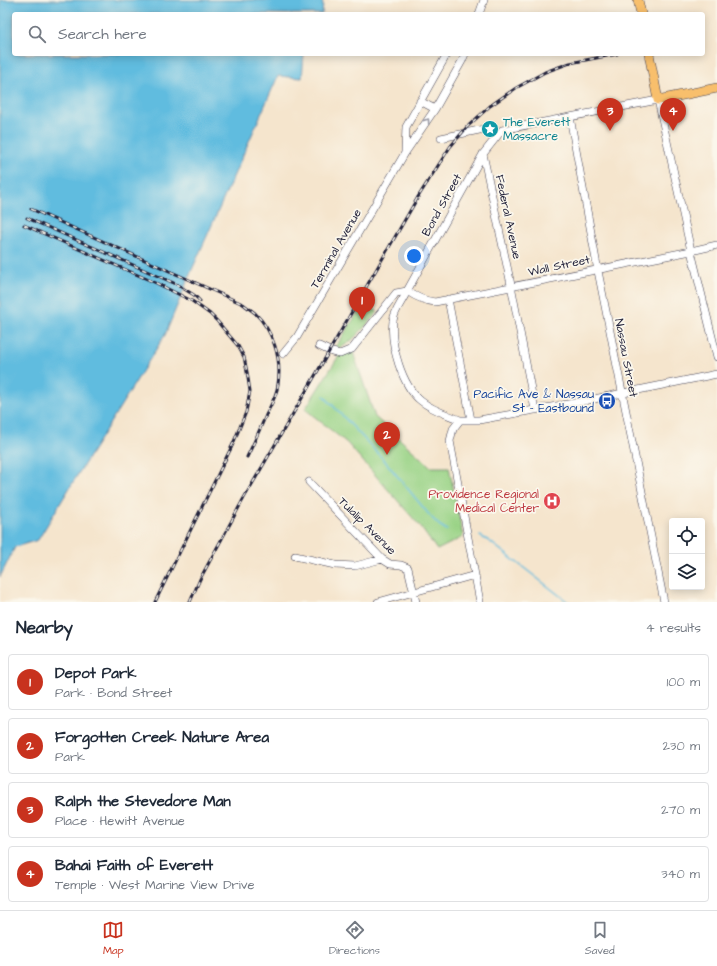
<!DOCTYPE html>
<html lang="en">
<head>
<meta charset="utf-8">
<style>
  body { margin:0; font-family:"Architects Daughter",sans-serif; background:#f2f2f3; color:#1f2937 }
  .controls { position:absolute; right:12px; bottom:12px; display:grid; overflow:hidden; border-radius:4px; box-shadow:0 2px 10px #0003 }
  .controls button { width:36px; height:36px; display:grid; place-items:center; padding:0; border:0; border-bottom:1px solid #e0e1e3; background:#fff; color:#1f2937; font:20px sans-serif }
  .you { position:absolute; left:414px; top:256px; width:14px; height:14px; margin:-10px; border:3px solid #fff; border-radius:50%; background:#1a73e8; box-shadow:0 0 0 6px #1a73e833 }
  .badge { display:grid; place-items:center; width:26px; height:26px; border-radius:50%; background:#c8321e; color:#fff; font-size:13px; font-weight:700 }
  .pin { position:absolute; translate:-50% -33px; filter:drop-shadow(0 1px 2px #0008) }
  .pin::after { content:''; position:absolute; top:21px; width:14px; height:12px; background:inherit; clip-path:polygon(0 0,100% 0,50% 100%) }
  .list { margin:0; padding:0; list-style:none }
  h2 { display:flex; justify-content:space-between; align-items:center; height:52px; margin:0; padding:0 16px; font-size:17px }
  h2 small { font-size:13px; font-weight:400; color:#747a83 }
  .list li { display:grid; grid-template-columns:26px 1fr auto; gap:12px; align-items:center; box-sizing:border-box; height:56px; margin:0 8px 8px; padding:0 8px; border:1px solid #e0e1e3; border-radius:4px }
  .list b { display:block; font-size:15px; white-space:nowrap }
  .list p { margin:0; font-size:13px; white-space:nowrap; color:#747a83 }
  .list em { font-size:13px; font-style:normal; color:#747a83 }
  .icon { flex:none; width:22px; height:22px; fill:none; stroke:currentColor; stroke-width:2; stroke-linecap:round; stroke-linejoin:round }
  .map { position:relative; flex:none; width:717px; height:602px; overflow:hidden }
  .search { position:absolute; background:#fff; box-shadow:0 2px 10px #0003; left:12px; right:12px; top:12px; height:44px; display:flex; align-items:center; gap:10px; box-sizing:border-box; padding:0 14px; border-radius:4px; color:#747a83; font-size:15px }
  .sheet { height:308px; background:#fff }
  nav { display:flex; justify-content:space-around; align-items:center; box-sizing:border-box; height:56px; border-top:1px solid #e0e1e3; background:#fff; font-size:11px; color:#747a83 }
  nav a { display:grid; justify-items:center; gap:2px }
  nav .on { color:#c8321e }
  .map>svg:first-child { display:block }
  .green { fill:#9ad386; stroke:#5e7a60 }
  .water { fill:#61bcdf; stroke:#426f8d }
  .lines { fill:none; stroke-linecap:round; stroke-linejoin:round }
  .stream { stroke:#61bcdf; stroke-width:1.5 }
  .minor-casing { stroke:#423f51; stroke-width:8 }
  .major-casing { stroke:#423f51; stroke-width:10 }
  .minor { stroke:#fff; stroke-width:7 }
  .major { stroke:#f8bf6c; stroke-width:9 }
  .rail-casing { stroke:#22223b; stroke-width:3 }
  .rail { stroke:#fbf7ec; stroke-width:1.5; stroke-dasharray:4.5; stroke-linecap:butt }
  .oneway { stroke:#9c9ca7 }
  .labels { text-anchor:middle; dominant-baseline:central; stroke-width:3.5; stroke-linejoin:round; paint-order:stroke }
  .culture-label { font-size:12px; fill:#0d838f; stroke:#fbf7ec; text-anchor:start }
  .street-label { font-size:12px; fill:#22223b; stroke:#fbf7ec }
  .transit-label { font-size:12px; fill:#164399; stroke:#fbf7ec; text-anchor:end }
  .health-label { font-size:12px; fill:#be3a42; stroke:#fbf7ec; text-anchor:end }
</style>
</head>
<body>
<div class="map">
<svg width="717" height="602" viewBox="0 0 717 602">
  <rect width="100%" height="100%" fill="#fbf7ec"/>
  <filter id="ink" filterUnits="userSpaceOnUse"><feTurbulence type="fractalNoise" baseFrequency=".025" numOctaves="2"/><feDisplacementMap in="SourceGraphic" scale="8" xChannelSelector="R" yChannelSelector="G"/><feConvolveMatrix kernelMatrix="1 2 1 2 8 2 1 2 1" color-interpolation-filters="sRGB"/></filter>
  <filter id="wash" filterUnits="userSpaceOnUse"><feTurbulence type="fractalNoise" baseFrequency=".012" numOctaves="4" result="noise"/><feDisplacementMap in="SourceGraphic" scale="16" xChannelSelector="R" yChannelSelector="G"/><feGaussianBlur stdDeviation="0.9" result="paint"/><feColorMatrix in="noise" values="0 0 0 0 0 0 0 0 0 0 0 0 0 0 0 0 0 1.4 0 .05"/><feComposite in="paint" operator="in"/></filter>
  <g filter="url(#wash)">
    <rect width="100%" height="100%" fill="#f5e5cd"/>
    <path class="green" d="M364,303l14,9c-9,9 -30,38 -43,36z
      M352,349l23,68 56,50h18l14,70 -26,13 -18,-25 -72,-82 -42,-34 35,-55z"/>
    <path class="water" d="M0,0h322l1,5 -1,9h-308v40h290l-2,24 -24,-2 -87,196 -26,63 -90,144 -37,61 -23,7 -15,30z"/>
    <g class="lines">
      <path class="stream" d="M324,396l60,64 47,57 8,8 8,5
        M480,536l9,5 79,61"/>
    </g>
  </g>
  <g filter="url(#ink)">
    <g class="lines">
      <g class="minor-casing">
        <path id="minor" d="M479,14l5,-14
          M420,101l15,8
          M570,117l28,154 66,331
          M441,138l43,-9
          M405,152l1,-25 41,-73
          M483,154l27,126 25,130
          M407,291c9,6 17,10 28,11l256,-51 26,-6
          M448,299l23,121
          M319,346l13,6 8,2 12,-5 44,-56 11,-2
          M283,354l14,-17 108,-184 30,-44 27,-48 3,-7
          M460,420h19l100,-18 138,-28
          M309,482l73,77 8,5 11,1 7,3 8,34
          M295,556l40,9 20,1 27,-7
          M378,602l97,-27
          M480,602l-30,-161 3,-12 7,-9c-14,-6 -28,-10 -39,-19 -19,-15 -31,-56 -28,-80 1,-10 10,-20 14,-30l76,-137 19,-24 156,-30 33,151 26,106"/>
      </g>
      <g class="major-casing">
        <path id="major" d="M638,0l3,14
          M649,54l9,46 59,-12"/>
      </g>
      <use href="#minor" class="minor"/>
      <use href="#major" class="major"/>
      <g class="rail-casing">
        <path id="rail" d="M31,209l212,95c4,3 8,6 12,9 18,18 27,45 23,71 -1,11 -7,21 -12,31 -6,14 -12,28 -19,42
          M27,218l149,66 18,11 6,6
          M24,225l132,58 36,18 18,13 7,7 21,25 6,11 3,15 3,19 -4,21 -13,32 -78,158
          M190,602l10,-23 44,-81 79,-136 95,-165 32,-50 17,-20 23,-21 26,-18 29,-16 25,-9 47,-9"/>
      </g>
      <use href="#rail" class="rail"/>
    </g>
    <defs><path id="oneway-chevron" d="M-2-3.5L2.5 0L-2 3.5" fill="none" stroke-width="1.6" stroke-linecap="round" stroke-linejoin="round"/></defs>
    <use class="oneway" href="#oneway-chevron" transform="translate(427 121) rotate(-55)"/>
  </g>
  <defs>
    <g id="sight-disc" transform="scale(0.9)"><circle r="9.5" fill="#0f9aa8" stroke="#fbf7ec"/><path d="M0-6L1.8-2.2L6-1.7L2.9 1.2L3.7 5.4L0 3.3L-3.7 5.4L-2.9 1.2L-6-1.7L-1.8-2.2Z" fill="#fff"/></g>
    <g id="bus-disc" transform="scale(0.9)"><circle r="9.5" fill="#1a4fb4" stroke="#fbf7ec"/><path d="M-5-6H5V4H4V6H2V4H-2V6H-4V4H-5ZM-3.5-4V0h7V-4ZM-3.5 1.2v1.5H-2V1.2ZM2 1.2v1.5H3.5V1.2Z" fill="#fff"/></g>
    <g id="hospital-disc" transform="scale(0.9)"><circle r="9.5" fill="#e0444e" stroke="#fbf7ec"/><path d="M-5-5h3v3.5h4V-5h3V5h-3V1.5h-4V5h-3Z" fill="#fff"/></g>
  </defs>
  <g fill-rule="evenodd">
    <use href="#sight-disc" x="490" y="129"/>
    <use href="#bus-disc" x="607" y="401"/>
    <use href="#hospital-disc" x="552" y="501"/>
  </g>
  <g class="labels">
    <g class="culture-label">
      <text x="503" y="122">The Everett<tspan x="503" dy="14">Massacre</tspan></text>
    </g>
    <g class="street-label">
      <text transform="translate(442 205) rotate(-61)">Bond Street</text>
      <text transform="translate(508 217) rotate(78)">Federal Avenue</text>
      <text transform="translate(336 249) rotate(-60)">Terminal Avenue</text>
      <text transform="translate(559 266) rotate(-12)">Wall Street</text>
      <text transform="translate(626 358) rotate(79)">Nassau Street</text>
      <text transform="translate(367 526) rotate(45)">Tulalip Avenue</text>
    </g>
    <g class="transit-label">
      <text x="594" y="394">Pacific Ave &amp; Nassau<tspan x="594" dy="14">St - Eastbound</tspan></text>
    </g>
    <g class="health-label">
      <text x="539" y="494">Providence Regional<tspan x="539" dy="14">Medical Center</tspan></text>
    </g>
  </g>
</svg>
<div class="controls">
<button><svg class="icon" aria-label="locate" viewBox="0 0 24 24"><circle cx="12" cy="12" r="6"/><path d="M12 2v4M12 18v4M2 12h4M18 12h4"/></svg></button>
<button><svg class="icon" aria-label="layers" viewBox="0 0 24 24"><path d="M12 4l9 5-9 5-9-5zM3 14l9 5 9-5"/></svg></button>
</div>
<div class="you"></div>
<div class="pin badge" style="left:362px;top:320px">1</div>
<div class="pin badge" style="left:387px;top:455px">2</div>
<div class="pin badge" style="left:610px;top:131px">3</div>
<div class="pin badge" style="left:673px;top:131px">4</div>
<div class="search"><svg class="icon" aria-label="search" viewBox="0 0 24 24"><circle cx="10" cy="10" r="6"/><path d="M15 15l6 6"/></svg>Search here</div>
</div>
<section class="sheet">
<h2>Nearby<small>4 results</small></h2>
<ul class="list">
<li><span class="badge">1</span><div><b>Depot Park</b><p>Park · Bond Street</p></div><em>100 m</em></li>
<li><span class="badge">2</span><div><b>Forgotten Creek Nature Area</b><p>Park</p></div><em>230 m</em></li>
<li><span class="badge">3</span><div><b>Ralph the Stevedore Man</b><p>Place · Hewitt Avenue</p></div><em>270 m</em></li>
<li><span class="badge">4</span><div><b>Bahai Faith of Everett</b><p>Temple · West Marine View Drive</p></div><em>340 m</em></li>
</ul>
</section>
<nav>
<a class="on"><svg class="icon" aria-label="map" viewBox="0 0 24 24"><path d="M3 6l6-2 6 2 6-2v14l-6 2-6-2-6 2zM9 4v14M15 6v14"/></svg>Map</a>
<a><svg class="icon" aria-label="directions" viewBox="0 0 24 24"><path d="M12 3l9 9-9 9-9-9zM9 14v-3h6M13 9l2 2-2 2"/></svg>Directions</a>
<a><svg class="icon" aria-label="saved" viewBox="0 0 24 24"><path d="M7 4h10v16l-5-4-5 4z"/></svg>Saved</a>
</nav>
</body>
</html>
